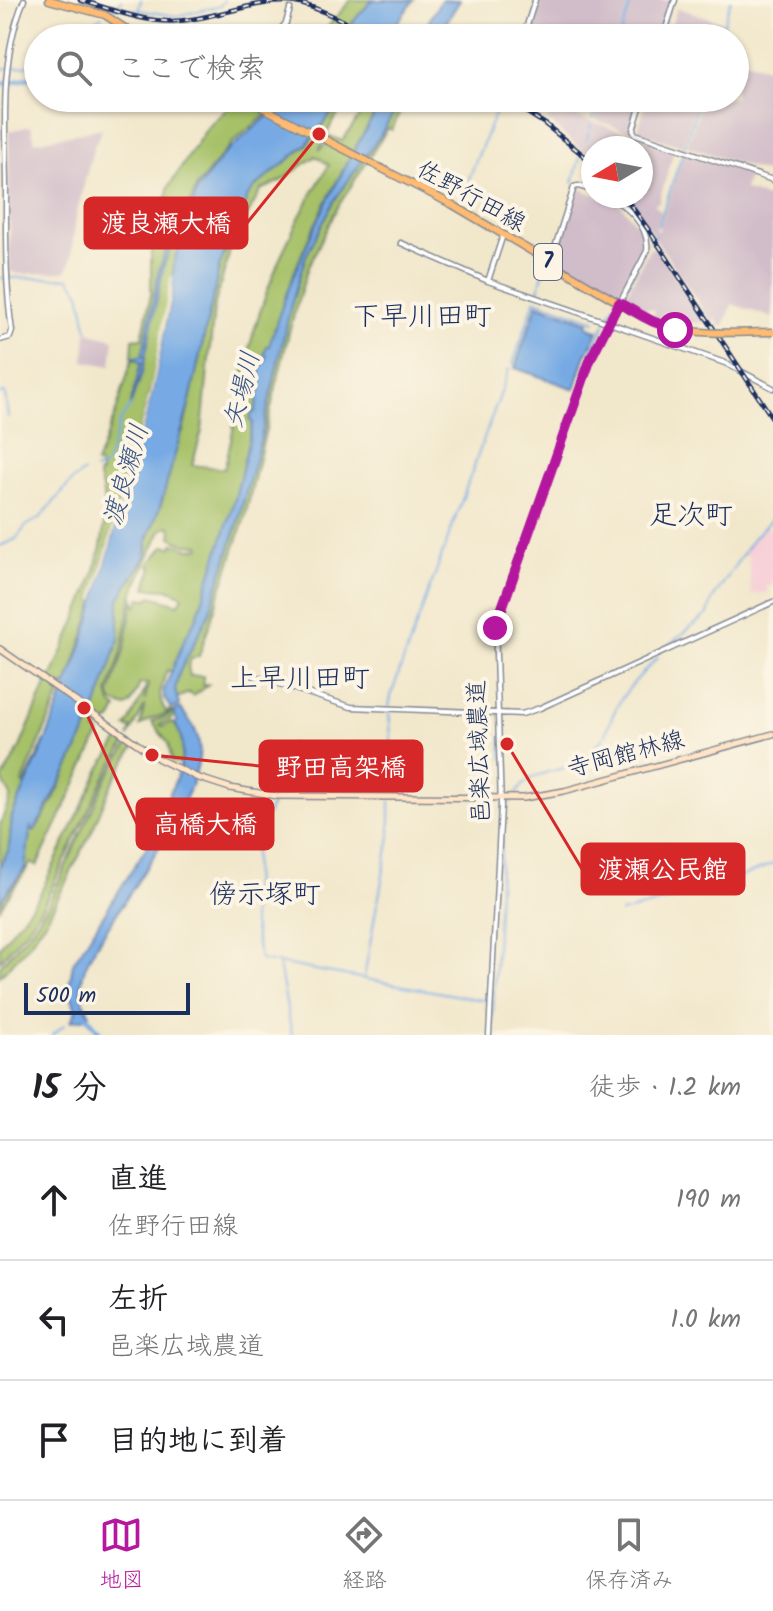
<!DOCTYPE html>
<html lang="ja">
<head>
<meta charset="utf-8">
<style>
  body { margin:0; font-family:Kalam,"Klee One",sans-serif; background:#f6f6f6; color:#202124 }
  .compass { position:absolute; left:581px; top:136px; width:72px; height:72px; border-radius:50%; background:#fff; box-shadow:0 2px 6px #0004; rotate:260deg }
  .scale { position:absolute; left:24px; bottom:20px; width:166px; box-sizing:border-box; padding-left:8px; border:4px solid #1b2f5e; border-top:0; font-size:22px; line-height:28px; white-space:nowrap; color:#1b2f5e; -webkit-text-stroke:6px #fcf5e5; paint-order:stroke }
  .stop { position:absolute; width:24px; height:24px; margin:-18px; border:6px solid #b5179e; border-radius:50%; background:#fff }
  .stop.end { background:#b5179e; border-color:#fff; box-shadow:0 2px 8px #0008 }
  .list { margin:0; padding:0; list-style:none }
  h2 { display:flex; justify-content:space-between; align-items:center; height:104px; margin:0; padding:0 32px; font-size:34px }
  h2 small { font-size:26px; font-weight:400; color:#757577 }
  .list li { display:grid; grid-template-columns:52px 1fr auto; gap:24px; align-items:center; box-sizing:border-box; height:120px; padding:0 32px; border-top:2px solid #e0e0e0 }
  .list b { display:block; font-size:30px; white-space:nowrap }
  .list p { margin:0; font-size:26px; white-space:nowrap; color:#757577 }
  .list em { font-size:26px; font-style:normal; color:#757577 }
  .icon { flex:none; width:44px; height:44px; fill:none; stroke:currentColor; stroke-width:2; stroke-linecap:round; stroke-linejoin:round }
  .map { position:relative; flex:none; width:773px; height:1035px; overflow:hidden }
  .search { position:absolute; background:#fff; box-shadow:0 2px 6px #0004; left:24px; right:24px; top:24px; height:88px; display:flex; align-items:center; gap:20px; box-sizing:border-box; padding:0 28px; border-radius:44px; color:#757577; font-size:30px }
  .sheet { height:464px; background:#fff }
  nav { display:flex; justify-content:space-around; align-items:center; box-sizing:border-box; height:112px; border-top:2px solid #e0e0e0; background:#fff; font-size:22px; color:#757577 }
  nav a { display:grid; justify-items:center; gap:4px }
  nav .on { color:#b5179e }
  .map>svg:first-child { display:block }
  .built { fill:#f6cfd7 }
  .industrial { fill:#d1bdc9 }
  .green { fill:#a6c167; stroke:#607862; stroke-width:2; fill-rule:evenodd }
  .water { fill:#77aae4; stroke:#496ca1; stroke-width:2 }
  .pier { fill:#f1e7cb }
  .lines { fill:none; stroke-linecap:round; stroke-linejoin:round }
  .stream { stroke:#77aae4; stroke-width:2 }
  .river { stroke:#77aae4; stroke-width:5 }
  .tertiary-casing { stroke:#868b94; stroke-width:7 }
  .secondary-casing { stroke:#868b94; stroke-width:8 }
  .primary-casing { stroke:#868b94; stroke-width:9 }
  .tertiary { stroke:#fff; stroke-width:4 }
  .secondary { stroke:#ffe4c6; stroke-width:5 }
  .primary { stroke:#febb71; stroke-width:6 }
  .rail-casing { stroke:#1b2f5e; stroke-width:5 }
  .rail { stroke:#fcf5e5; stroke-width:2; stroke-dasharray:6; stroke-linecap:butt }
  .primary-bridge-casing { stroke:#868b94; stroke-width:9; stroke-linecap:butt }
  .primary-bridge { stroke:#febb71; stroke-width:6 }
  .route { stroke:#b5179e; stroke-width:10 }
  .labels { text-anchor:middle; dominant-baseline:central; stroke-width:8; stroke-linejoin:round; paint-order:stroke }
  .shield { fill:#fcf5e5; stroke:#5e6a86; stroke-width:2 }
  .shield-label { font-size:22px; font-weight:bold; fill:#1b2f5e }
  .street-label { font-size:24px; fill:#1b2f5e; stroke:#fcf5e5 }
  .water-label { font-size:26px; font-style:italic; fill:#375486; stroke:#fcf5e5 }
  .quarter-label { font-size:28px; fill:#1b2f5e; stroke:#fcf5e5 }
  .leader { fill:none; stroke:#d62828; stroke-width:3 }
  .callout-dot { fill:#d62828; stroke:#fcf5e5; stroke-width:3 }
  .callout { fill:#d62828; stroke:#d62828; stroke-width:3 }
  .callout-label { font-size:26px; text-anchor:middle; font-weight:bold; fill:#fff }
</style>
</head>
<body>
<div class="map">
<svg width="773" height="1035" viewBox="0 0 773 1035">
  <rect width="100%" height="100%" fill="#fcf5e5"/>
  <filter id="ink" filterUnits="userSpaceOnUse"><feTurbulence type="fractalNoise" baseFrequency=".0125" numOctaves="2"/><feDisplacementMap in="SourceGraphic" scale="16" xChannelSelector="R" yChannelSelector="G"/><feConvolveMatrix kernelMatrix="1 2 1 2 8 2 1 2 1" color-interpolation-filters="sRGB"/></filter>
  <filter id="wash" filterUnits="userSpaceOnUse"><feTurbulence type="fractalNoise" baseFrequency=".006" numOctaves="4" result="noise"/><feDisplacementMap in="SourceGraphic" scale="32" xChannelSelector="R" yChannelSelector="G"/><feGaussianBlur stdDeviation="1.8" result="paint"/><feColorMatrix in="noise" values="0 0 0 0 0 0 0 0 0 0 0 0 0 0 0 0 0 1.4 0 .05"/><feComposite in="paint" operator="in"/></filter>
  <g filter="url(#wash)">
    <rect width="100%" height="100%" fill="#f1e7cb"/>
    <path class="built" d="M764,526l9,4v56h-6v7l-16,1 -3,-39h-6z"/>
    <path class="industrial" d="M538,0h92l-12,38h-92z
      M632,0h42l-13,38h-41z
      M677,8l45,14 -5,16h-50z
      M735,58l38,12v95l-4,9 -82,-28 16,-48h32z
      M602,98h37l1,4 -9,30 -36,-12z
      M648,98h50l-16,48 -42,-13 -2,-4z
      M551,107l123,43 -15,52 -5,2 7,7 -5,16 2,5 26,-79 65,21 -5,16 29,10v118l-41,-14 -8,22h-7l2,-3 -4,-4 -2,2 32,51 -118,-176h14v-48h-48v12l-45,-39z
      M31,126l4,16 68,-14 -9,17 -18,71 -6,49 -5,7 -46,2 -9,-3 -1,-140z
      M578,188l44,18 22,28 3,11 -11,26 -17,24 -66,-38z
      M655,246l50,77 -36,-1 -16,-6 2,-6 -7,-2 -2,3 -22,-12 26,-51 3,2z
      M87,332l27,7 -3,27 -27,-5z"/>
    <path class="green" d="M351,0h21l-33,38h-21z
      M233,98h53l-54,45 -35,43 -10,26 -21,34 -24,111h-10l1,-18 9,-1 9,-44v-41l14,-40 3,-25 39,-60 23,-22z
      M344,98h6l-18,25 -13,27 7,-6 3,-8 13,5 30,-43h12c-33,57 -66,113 -90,175 -14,34 -21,70 -34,105l2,1 -7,34h-3l-2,7 3,1 -18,78 -16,50 -22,68 -12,21 -13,34 -5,-2c-6,17 -11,26 -1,42l4,-2 2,2 -21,7 -11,7 5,-21 -16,32 3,-8 -6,-2c4,-4 18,-34 20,-41l-1,15 3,-17h-8l-10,21 -4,2 -14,-5 -2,-8 14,-43 10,-52 3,8 3,-9 8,1 3,-3 28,8 4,-8 -15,-7 -22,-1 6,-21 -3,-2 15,-19 8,1 2,-4 16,6 9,-1 1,-3 -15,-1 -14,-7 1,-7 -3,-4 -8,4 -28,62 -12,62 -13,39 3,11 6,5 -6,12 -13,6 -2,4 4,2 -63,133 -6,-3 -31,45c0,-12 14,-21 19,-32 10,-21 9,-35 13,-56l3,10 17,-27 43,-91 24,-73v-40l28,-47 1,-14 13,-34 18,-66 4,-6 37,-168 23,-52 3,-13 8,-11 53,-43zM316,156l13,9c-37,59 -64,121 -81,188 -9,38 -13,78 -24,116l-32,-4 10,-34 12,-124 18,-63 29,-54 18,-8z
      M402,98h4l-14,32 -4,-2 -51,80 -29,59 -18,61 -45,189 -46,139 -8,3 -3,8 2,9h13v9l7,-1 -17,12 -4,-3 -12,5 -2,-8 4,-17 30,-59 31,-97 50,-208 15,-51 29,-57 46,-65z
      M178,238l2,3 -30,150 -58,209 3,1 -28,85 -3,-1 -42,98 2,1 23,-47 -35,79 -3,33 -9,17v-41l11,-29 -9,-16 18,-33 30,-71 3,-2c24,-60 68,-135 45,-199l3,-2 -2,-9h-3l19,-49 17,-56 9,3 -7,31 5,-10c12,-42 13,-111 39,-145z
      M174,713l1,3 -15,9 2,2 9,-5c13,9 13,27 10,41l-9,-1 -4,-19 -16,-21z
      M119,740l6,3 2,-2 -23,37 -61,128 -14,21 -29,34v-15l39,-50 62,-129z
      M130,742l6,6 -2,-1 -23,38 -19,46 -44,86 -21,30 -27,29v-10l31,-36 16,-23 59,-128z"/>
    <path class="water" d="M372,0h42l-28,38h-47z
      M441,0h19l-23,38h-18z
      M289,98h55l-38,47 -52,43 -8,11 -3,13 -23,52 -31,141 -28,99 -13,34 -2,19 -27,42v40l-9,29 -15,44 -26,55 -34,63 -3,1 -1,-5 -6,42 -25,33v-35l9,-17 3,-33 31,-69 36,-93 12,-37 61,-224 20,-101 2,-30 6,-20 -2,-3 -8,10 -6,15 -22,109 -12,33 11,-43 -9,-6h10l17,-86 8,-24 21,-29 9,-28 27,-36z
      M384,98h18l-22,38 -46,65 -29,57 -15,51 -30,133 -25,90 -26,82 -30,59 -4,17 4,15 -7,4 -8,-10v-9l21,-52 12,-21 22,-68 16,-50 18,-77 -3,-1 2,-9h3l7,-33 -3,-1 4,-16 2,1 2,-7 -3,-2 3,-8h2c26,-89 69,-169 115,-248z
      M537,304l51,18 -1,4 11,5 -13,26 -10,32 -60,-21z
      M180,708c8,11 17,20 19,36 7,43 -65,141 -89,180 -13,20 -30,43 -29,68 1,8 5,15 9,22l-7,5 -12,2 5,-10 -7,-24 4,-24 92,-145 -2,-7 -4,-4h4c13,-27 29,-55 12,-83l2,-2 -3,-11z"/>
    <path class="pier" d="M171,276h2l-1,16 -20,101 -57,208 -3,-1 58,-209z"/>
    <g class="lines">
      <path class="stream" d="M117,7l60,9 43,-10 4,-6
        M138,11l3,-11
        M108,13l10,-7 3,-6
        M76,38l9,-11 17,-11
        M619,38l13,-38
        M719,38l12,-38
        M0,69l26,-3 12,-5
        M593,119l7,-21
        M590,129l1,-4
        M586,140l3,-8
        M684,147l16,-49
        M468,181l33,-83
        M573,183l7,-26
        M658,226l25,-74
        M651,242l4,-7
        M0,278h69l11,14 8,39
        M622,293l12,-22
        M537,294l12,-40
        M607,320l8,-15
        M591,354l14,-30
        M513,364l22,-64 60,21
        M588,373l6,-16
        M0,394l5,-1 3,24
        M497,404l12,-35
        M484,439l12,-34
        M555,465l22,-63
        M95,470l8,-2 4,-5 13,-42 11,-16
        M471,475l12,-34
        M542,501l12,-33
        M458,511l12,-34
        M537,513l4,-10
        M0,546l16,-7 10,-13 14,-8 32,-37 12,-9
        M445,547l12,-34
        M432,583l12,-34
        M419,618l12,-34
        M497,625l5,-15
        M661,651l47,-37 4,-14 42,-63 19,-19
        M406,654l12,-34
        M393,690l12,-34
        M389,707l3,-16
        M389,711l2,26
        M606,734c10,-36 27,-51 52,-77
        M501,737l1,15
        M290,743l-6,34 -29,64 -3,77 8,42 233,42
        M502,754v5
        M390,759l1,-20
        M390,795v-34
        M516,795c12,-23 32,-21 54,-29 14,-4 25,-19 34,-29
        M141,817l10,-14 3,2
        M390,835v-34
        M378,902l12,-65
        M621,913l92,-25 60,-24
        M279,965l13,70
        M364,978l13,-74
        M492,1033l11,-225 3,-5 5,-1
        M52,1035l12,-10"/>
      <path class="river" d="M0,84l38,-8
        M85,1014l17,21"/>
    </g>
  </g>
  <g filter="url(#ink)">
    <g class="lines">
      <g class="tertiary-casing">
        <path id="tertiary" d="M273,38l13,-15 4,-14
          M523,38l12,-38
          M663,38l12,-38
          M643,98l-10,32 2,4 138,46
          M554,107l3,-9
          M401,243l87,38 237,82 48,25
          M551,260l23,-73 4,-1 15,4
          M488,281l15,-46
          M0,340l10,-3 2,-6c-7,-49 -6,-98 -6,-148 -1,-62 -6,-126 18,-183
          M254,676l97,31 171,7 18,-6 233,-106
          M489,1035l12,-229 -6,-182 96,-266 56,-107c3,-25 -20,-46 -41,-55"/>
      </g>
      <g class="secondary-casing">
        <path id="secondary" d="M0,649l159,110 37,18 34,11 47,8 247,2 40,-7 209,-57"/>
      </g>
      <g class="primary-casing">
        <path id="primary" d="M49,0l56,15 35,23
          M244,98l209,107 190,112"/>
      </g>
      <use href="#tertiary" class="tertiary"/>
      <use href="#secondary" class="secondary"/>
      <use href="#primary" class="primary"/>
      <g class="rail-casing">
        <path id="rail" d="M80,0c31,9 64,23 96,21 40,-2 76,-21 116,-19 29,5 58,23 85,36
          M504,98l41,26 48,39
          M624,196l26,36 123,187"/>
      </g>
      <use href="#rail" class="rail"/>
      <g class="primary-bridge-casing">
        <path id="primary-bridge" d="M643,317c41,21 86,15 130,15"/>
      </g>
      <use href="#primary-bridge" class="primary-bridge"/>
    </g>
  </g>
  <g class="lines" filter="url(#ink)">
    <path class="route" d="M495,628l96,-270 28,-55 33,18 23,9"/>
  </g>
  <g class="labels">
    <rect class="shield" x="534" y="244" width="28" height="36" rx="6"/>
    <g class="shield-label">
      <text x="548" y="262">7</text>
    </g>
    <g class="street-label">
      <text transform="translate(471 197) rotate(29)">佐野行田線</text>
      <text transform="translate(480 752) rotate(-92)">邑楽広域農道</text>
      <text transform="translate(626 755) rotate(-15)">寺岡館林線</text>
    </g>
    <g class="water-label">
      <text transform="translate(243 390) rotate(-76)">矢場川</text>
      <text transform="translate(127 475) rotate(-74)">渡良瀬川</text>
    </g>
    <g class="quarter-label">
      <text x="422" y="317">下早川田町</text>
      <text x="691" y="516">足次町</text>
      <text x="300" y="679">上早川田町</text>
      <text x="265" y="895">傍示塚町</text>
    </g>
  </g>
  <path class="leader" d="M319 134L247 223M152 755L260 766M84 708L137 824M507 744L582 869"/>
  <g class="callout-dot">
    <circle cx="319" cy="134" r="8"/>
    <circle cx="152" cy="755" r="8"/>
    <circle cx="84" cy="708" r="8"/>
    <circle cx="507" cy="744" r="8"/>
  </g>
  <g class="callout">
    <rect x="85" y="198" width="162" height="50" rx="8"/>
    <rect x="260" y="741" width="162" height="50" rx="8"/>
    <rect x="137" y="799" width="136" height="50" rx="8"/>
    <rect x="582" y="844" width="162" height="50" rx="8"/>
  </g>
  <g class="callout-label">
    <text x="166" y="232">渡良瀬大橋</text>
    <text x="341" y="776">野田高架橋</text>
    <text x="205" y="833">高橋大橋</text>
    <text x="663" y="878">渡瀬公民館</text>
  </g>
</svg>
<svg class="compass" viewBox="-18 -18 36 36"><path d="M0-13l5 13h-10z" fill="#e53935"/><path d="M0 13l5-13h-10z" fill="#757577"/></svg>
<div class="scale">500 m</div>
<div class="stop" style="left:675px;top:330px"></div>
<div class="stop end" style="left:495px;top:628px"></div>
<div class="search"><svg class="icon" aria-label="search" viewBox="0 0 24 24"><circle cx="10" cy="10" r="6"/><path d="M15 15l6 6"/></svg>ここで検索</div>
</div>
<section class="sheet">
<h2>15 分<small>徒歩 · 1.2 km</small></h2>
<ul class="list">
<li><svg class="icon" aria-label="ahead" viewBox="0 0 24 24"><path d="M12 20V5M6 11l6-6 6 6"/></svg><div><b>直進</b><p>佐野行田線</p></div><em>190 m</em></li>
<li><svg class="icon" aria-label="left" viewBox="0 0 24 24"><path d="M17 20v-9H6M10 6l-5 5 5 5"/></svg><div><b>左折</b><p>邑楽広域農道</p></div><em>1.0 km</em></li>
<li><svg class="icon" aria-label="arrive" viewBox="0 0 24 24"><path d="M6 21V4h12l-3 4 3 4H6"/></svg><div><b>目的地に到着</b></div></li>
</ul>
</section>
<nav>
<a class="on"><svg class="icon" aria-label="map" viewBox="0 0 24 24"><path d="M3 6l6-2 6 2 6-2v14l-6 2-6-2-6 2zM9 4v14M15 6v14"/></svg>地図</a>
<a><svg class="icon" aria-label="directions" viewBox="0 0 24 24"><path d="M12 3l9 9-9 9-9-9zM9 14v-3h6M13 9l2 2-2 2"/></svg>経路</a>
<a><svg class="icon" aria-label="saved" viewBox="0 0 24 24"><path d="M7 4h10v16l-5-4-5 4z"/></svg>保存済み</a>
</nav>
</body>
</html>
